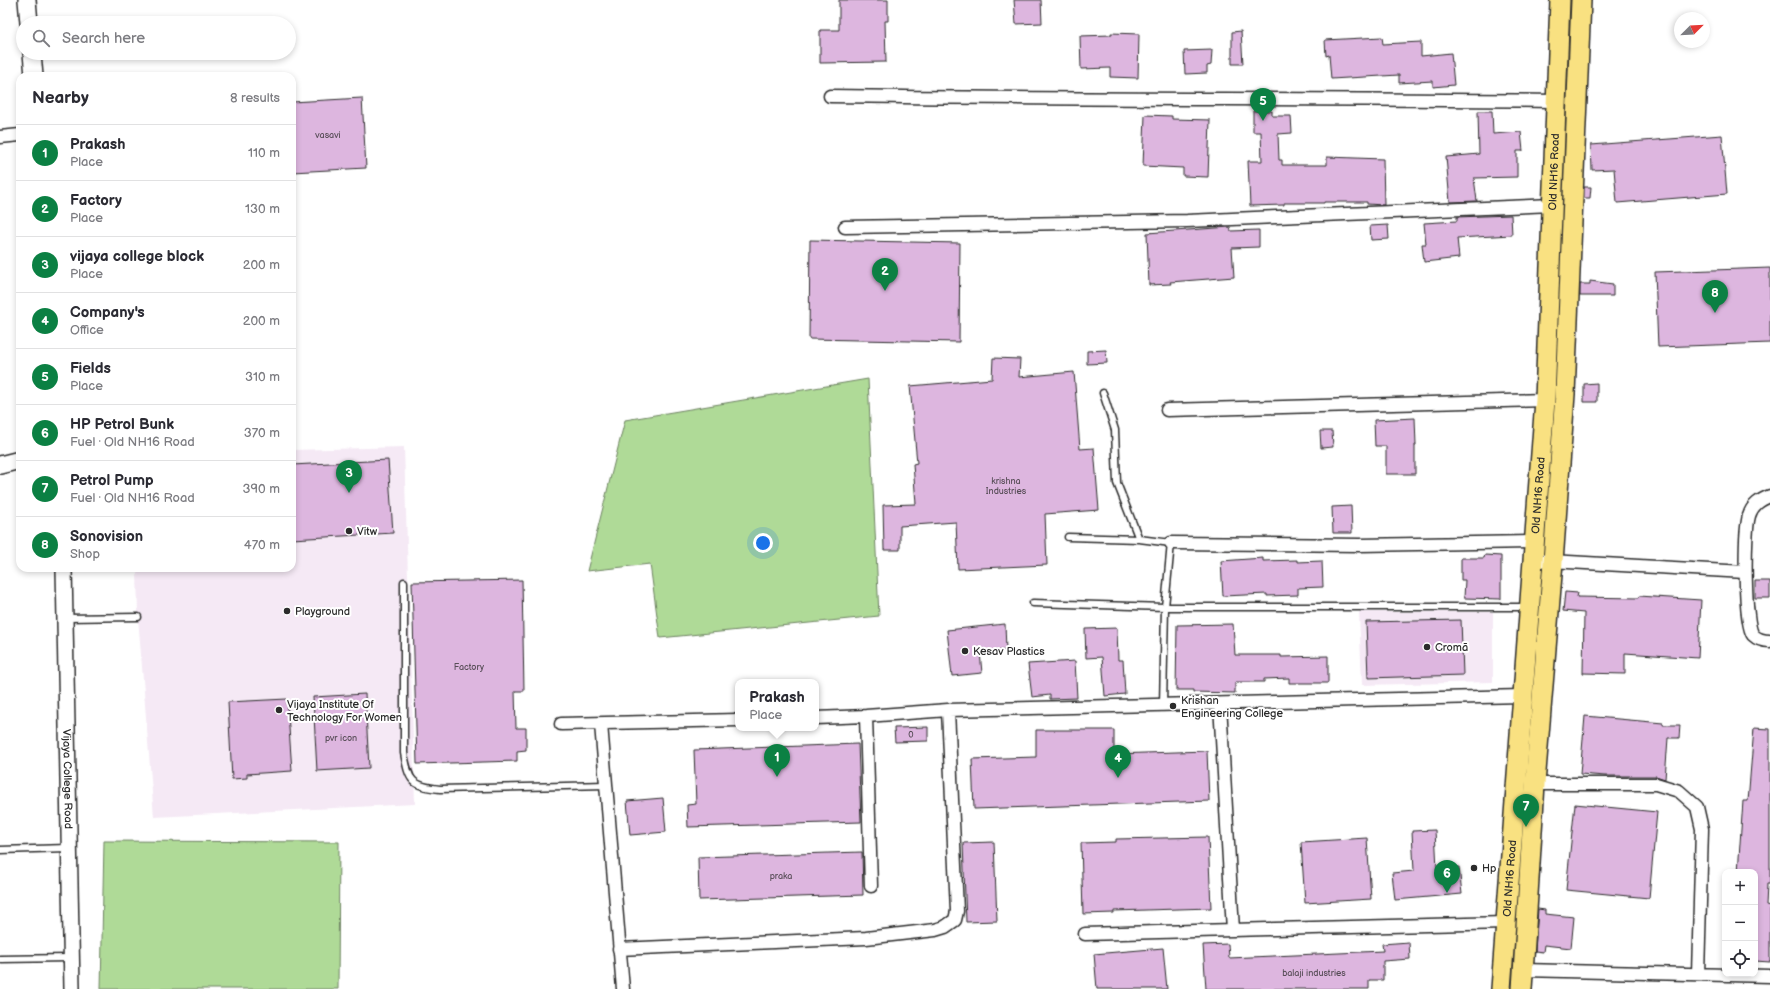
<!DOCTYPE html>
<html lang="en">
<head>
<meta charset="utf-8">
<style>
  body { margin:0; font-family:"Balsamiq Sans",sans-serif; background:#f2f2f3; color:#2b2b33 }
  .controls { position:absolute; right:12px; bottom:12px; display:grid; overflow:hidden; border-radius:8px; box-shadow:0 2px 6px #0003 }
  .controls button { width:36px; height:36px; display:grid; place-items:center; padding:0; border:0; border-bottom:1px solid #e1e1e2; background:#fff; color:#2b2b33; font:20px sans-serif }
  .compass { position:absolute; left:1674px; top:12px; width:36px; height:36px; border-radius:50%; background:#fff; box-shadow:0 2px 6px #0003; rotate:66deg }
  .you { position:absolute; left:763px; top:543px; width:14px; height:14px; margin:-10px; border:3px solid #fff; border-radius:50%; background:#1a73e8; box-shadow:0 0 0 6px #1a73e833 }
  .badge { display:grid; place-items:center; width:26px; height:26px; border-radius:50%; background:#0b8043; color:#fff; font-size:13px; font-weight:700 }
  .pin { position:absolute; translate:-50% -33px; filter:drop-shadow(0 1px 2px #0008) }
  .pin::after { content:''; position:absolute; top:21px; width:14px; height:12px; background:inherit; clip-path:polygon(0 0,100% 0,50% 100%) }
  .popup { position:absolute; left:735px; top:679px; width:84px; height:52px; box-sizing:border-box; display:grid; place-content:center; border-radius:8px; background:#fff; filter:drop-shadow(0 1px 3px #0005); font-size:13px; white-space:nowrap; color:#7c7c81 }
  .popup b { font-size:15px; color:#2b2b33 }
  .popup::after { content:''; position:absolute; left:50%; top:100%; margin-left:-8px; border:8px solid transparent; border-top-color:#fff }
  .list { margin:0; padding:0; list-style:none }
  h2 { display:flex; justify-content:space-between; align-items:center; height:52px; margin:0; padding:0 16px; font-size:17px }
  h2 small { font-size:13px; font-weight:400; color:#7c7c81 }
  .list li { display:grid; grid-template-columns:26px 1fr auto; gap:12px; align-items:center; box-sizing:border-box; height:56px; padding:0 16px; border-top:1px solid #e1e1e2 }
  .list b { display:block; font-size:15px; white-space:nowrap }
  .list p { margin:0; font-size:13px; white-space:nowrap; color:#7c7c81 }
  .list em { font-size:13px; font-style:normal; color:#7c7c81 }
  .icon { flex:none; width:22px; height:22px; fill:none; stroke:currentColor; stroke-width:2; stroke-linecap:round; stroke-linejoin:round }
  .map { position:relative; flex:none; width:1770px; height:989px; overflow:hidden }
  .search { position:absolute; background:#fff; box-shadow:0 2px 6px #0003; left:16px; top:16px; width:280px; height:44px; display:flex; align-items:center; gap:10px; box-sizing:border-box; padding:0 14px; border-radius:22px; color:#7c7c81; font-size:15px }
  .panel { position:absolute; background:#fff; box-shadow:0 2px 6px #0003; left:16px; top:72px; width:280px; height:500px; border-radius:12px }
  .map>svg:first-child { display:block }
  .built { fill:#f5e9f5 }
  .green { fill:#afda97; stroke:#6d8261 }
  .building { fill:#ddb6df; stroke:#2b2b2b }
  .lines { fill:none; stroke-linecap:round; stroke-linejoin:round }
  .service-casing { stroke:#2b2b2b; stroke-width:9 }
  .minor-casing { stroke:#2b2b2b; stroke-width:15 }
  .tertiary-casing { stroke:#2b2b2b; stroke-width:18 }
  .secondary-casing { stroke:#2b2b2b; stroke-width:20 }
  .primary-casing { stroke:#2b2b2b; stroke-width:22 }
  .service { stroke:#fff; stroke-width:6 }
  .minor { stroke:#fff; stroke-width:12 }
  .tertiary { stroke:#fff; stroke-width:15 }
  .secondary { stroke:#fff; stroke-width:17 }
  .primary { stroke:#f9e181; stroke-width:19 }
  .poi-dot { fill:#2b2b2b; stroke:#fff; stroke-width:1.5 }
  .labels { text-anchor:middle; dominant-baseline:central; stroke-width:4; stroke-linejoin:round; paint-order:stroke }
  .number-label { font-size:9px; fill:#584e58 }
  .street-label { font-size:11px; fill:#2b2b2b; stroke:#fff }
  .poi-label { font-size:11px; fill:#2b2b2b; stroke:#fff; text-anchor:start }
</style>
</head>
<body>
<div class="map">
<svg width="1770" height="989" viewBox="0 0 1770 989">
  <rect width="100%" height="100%" fill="#fff"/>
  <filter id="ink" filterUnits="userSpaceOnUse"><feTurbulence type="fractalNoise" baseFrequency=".025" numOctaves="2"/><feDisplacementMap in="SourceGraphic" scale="8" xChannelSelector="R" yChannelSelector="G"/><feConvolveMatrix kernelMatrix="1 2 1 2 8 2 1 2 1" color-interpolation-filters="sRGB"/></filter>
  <g filter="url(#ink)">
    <path class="built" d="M404,447l11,357 -261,13 -16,-200 -1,-49h155v-118z
      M1359,612h134v70l-131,3z"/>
    <path class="green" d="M868,379l11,237 -219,22 -10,-74 -63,7 38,-151z
      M104,841l235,1 -1,147h-237z"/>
    <path class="building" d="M839,0h49v21h-3l1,41 -66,1v-33h19z
      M1014,0h27l1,23 -26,1z
      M1241,31l2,33h-11v-32z
      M1111,33l28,1 -1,44 -28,-1v-9l-29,1 -1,-33 31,-1z
      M1382,37l1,7 38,-2v14l30,-3 3,32 -21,2v-6l-34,2v-8l-68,4 -2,-24 -3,1 -1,-16z
      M1212,50l-1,15 -4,1v7l-22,1 -1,-23z
      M362,98l4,70 -74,4v-70z
      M1253,111h19v5h19l1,17 -14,1 1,26h3v5h45v-8l56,2 1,46 -17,-1v-2h-43v1h-40v2l-34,1 -2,-45h14l-1,-29h-8z
      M1478,111h14l1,23 28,-2 2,19h-6v26l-43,1 3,23 -27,1 -4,-45 33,-3z
      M1145,115l27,1v3l38,1 -2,57 -25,-1v-8l-40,-2z
      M1722,135l5,59 -110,9 -3,-34 -22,1 -1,-25z
      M1584,187h7l-1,11h-6z
      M1511,215l1,20 -55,3 2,20 -35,4 -2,-18h4l-2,-21 33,-2v-4z
      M1388,225l1,14 -18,1 -1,-14z
      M1230,227l1,4 28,-1v17l-27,1 2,29 -64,5 1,2 -22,1 -2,-52z
      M810,240l150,3 -1,99 -150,-3z
      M1770,268v75l-112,4 -3,-75z
      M1590,281l23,3v12h-33v-12h10z
      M1106,350l1,13 -20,1v-13z
      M993,358l27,1 -1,18 55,-5 6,77 14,-1 5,62 -54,4 2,51 -89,4 -2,-47 -56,4v24h-16l-1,-45 33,-1 -3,-40 4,-1 -7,-77 82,-7z
      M1597,383v19h-13v-18z
      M1415,418l1,27h-1v29h-29v-28h-11l-1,-26z
      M1320,431h12l1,16 -12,1z
      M388,460l5,73 -101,6v-74z
      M1351,506l1,27h-19l-1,-26z
      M1485,555l16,1v43l-37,-1 1,-18h-4v-22h23z
      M1263,558v3l34,-1v2l25,-1 1,26 -25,1v7l-31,1v-2l-44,2 -2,-35z
      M522,580l2,111h-9l1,37h10v22l-9,1v10l-100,3 -5,-182z
      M1755,581h15v17h-15z
      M1565,592l13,1 -1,4 61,1 1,-2 62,4 -3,58 -73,-5v21l-42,-1 1,-60 -21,-2z
      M1461,620l2,55 -95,3 -2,-56z
      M1005,624l1,26 -26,2 2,21 -30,3 -5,-46z
      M1233,624l2,31h46v2l47,-1v27h-39v-5l-25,1v3h-29v11l-42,-1v-2h-17l1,-65z
      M1117,628l1,32h5l2,34 -20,2 -3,-39 -16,1 -1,-29z
      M1075,661l2,37 -27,1v-4l-18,2 -4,-33z
      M365,694l4,74 -52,3 -4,-74z
      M287,699l5,72 -45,3v4l-15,1 -4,-77z
      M1585,716l78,7v2h17l-1,13h-11l-3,41 -9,-3h-51l-25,-2z
      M928,727v14l-33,1 -1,-14z
      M1754,728l16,1v155h-3l-1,22 4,1v55l-15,-1v-89h-17l5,-71h5z
      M1036,730h78v24l93,-3 2,50 -235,8 -2,-50 64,-2z
      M858,744l3,78 -173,5 -1,-22 9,-1 -2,-54z
      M663,798l3,34 -36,3 -3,-34z
      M1575,804l82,8 -8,86 -83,-8z
      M1435,830l2,39 22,-2 3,27 -67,6 -3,-27 22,-2 -2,-40z
      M1208,837l3,71 -97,3v2l-31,1 -2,-71 35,-1v-3z
      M1367,838l4,61 -66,4 -4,-61z
      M994,842l3,79 -31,1 -3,-79z
      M862,852l1,43 -164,5 -1,-43z
      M1538,909l7,1v4l29,3 -3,31 -27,-3 -1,7 -8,-1z
      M1409,942l1,17 -27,2v19h-14v9h-163l-3,-44 25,-1 1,14 154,-7 -1,-7z
      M1163,948l4,41h-70l-3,-35z"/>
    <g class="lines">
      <g class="service-casing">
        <path id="service" d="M1103,393l12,37 2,53 22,56
          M1068,537l71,2 32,4 -6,64 -2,99
          M404,582v171c5,28 7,33 36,36l166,-4
          M1033,603l132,4h363
          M66,618l72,-1
          M0,850l68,-2
          M0,959l70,-1"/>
      </g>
      <g class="minor-casing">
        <path id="minor" d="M830,96c242,4 484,2 725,5
          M0,137l20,-2
          M845,227l342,-6 365,-16
          M1167,410l378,-10
          M1770,496c-10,4 -18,9 -21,20 -5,16 -5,108 4,119 5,5 11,6 17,6
          M1171,543l189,2 174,-3
          M1533,560l212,12
          M1220,704l13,226 272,-7
          M866,716l5,170
          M816,718l50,-2 82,-6 574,-14
          M561,724l177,-4
          M601,724l22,265
          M1535,784h121l23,7 18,16 5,22 -4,145
          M1085,934l148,-4
          M619,949l247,-11 69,-8 10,-3 10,-7 2,-9 -9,-201
          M1523,970l247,6"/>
      </g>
      <g class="tertiary-casing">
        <g id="tertiary">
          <path id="s1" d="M64,568l8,421"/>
        </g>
      </g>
      <g class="secondary-casing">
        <path id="secondary" d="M27,0l2,23
          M32,53l2,23
          M0,465l20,-5"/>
      </g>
      <g class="primary-casing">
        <g id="primary">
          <path id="s2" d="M1501,989l44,-589 15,-400"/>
          <path d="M1522,989l13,-205 18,-222 12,-168 16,-394"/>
        </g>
      </g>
      <use href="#service" class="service"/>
      <use href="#minor" class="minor"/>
      <use href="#tertiary" class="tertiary"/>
      <use href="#secondary" class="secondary"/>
      <use href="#primary" class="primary"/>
    </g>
  </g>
  <g class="poi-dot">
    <circle cx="349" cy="531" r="4"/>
    <circle cx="287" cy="611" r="4"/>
    <circle cx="1427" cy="647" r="4"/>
    <circle cx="965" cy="651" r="4"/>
    <circle cx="1173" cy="706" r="4"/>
    <circle cx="279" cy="710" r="4"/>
    <circle cx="1474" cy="868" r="4"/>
  </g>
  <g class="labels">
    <g class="number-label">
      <text x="328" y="135">vasavi</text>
      <text x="1006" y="481">krishna<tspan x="1006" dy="10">Industries</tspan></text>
      <text x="469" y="667">Factory</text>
      <text x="911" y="735">0</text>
      <text x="341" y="738">pvr icon</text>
      <text x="781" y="876">praka</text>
      <text x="1314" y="973">balaji industries</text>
    </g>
    <g class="street-label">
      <text stroke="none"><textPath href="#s2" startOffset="819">Old NH16 Road</textPath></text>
      <text stroke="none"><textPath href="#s2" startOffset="495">Old NH16 Road</textPath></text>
      <text stroke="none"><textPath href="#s1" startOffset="211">Vijaya College Road</textPath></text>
      <text stroke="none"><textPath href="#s2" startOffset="111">Old NH16 Road</textPath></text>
    </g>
    <g class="poi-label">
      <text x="357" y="531">Vitw</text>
      <text x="295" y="611">Playground</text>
      <text x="1435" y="647">Cromā</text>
      <text x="973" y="651">Kesav Plastics</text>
      <text x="1181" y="700">Krishan<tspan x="1181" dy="13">Engineering College</tspan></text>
      <text x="287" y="704">Vijaya Institute Of<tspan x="287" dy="13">Technology For Women</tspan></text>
      <text x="1482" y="868">Hp</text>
    </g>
  </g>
</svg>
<div class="controls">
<button>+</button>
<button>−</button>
<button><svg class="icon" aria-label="locate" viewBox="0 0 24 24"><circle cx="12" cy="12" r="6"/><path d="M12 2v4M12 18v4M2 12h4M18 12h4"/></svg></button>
</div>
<svg class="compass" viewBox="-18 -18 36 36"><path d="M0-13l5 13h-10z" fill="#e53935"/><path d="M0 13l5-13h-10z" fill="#7c7c81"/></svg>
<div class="you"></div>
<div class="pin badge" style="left:777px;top:777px">1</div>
<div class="popup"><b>Prakash</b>Place</div>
<div class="pin badge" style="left:885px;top:291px">2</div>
<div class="pin badge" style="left:349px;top:493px">3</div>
<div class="pin badge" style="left:1118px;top:778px">4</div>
<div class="pin badge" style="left:1263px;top:121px">5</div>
<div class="pin badge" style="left:1447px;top:893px">6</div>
<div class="pin badge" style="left:1526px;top:827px">7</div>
<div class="pin badge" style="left:1715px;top:313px">8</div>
<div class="search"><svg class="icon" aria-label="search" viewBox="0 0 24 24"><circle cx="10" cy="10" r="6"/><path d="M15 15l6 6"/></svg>Search here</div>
<section class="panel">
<h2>Nearby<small>8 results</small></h2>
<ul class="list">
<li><span class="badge">1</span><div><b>Prakash</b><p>Place</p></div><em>110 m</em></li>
<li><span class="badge">2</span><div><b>Factory</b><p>Place</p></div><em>130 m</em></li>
<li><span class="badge">3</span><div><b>vijaya college block</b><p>Place</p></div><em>200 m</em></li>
<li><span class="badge">4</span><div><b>Company's</b><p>Office</p></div><em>200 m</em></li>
<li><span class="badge">5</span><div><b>Fields</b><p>Place</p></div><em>310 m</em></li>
<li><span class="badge">6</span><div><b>HP Petrol Bunk</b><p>Fuel · Old NH16 Road</p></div><em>370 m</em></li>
<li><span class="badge">7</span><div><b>Petrol Pump</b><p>Fuel · Old NH16 Road</p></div><em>390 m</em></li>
<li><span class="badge">8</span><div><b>Sonovision</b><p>Shop</p></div><em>470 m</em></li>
</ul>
</section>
</div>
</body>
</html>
